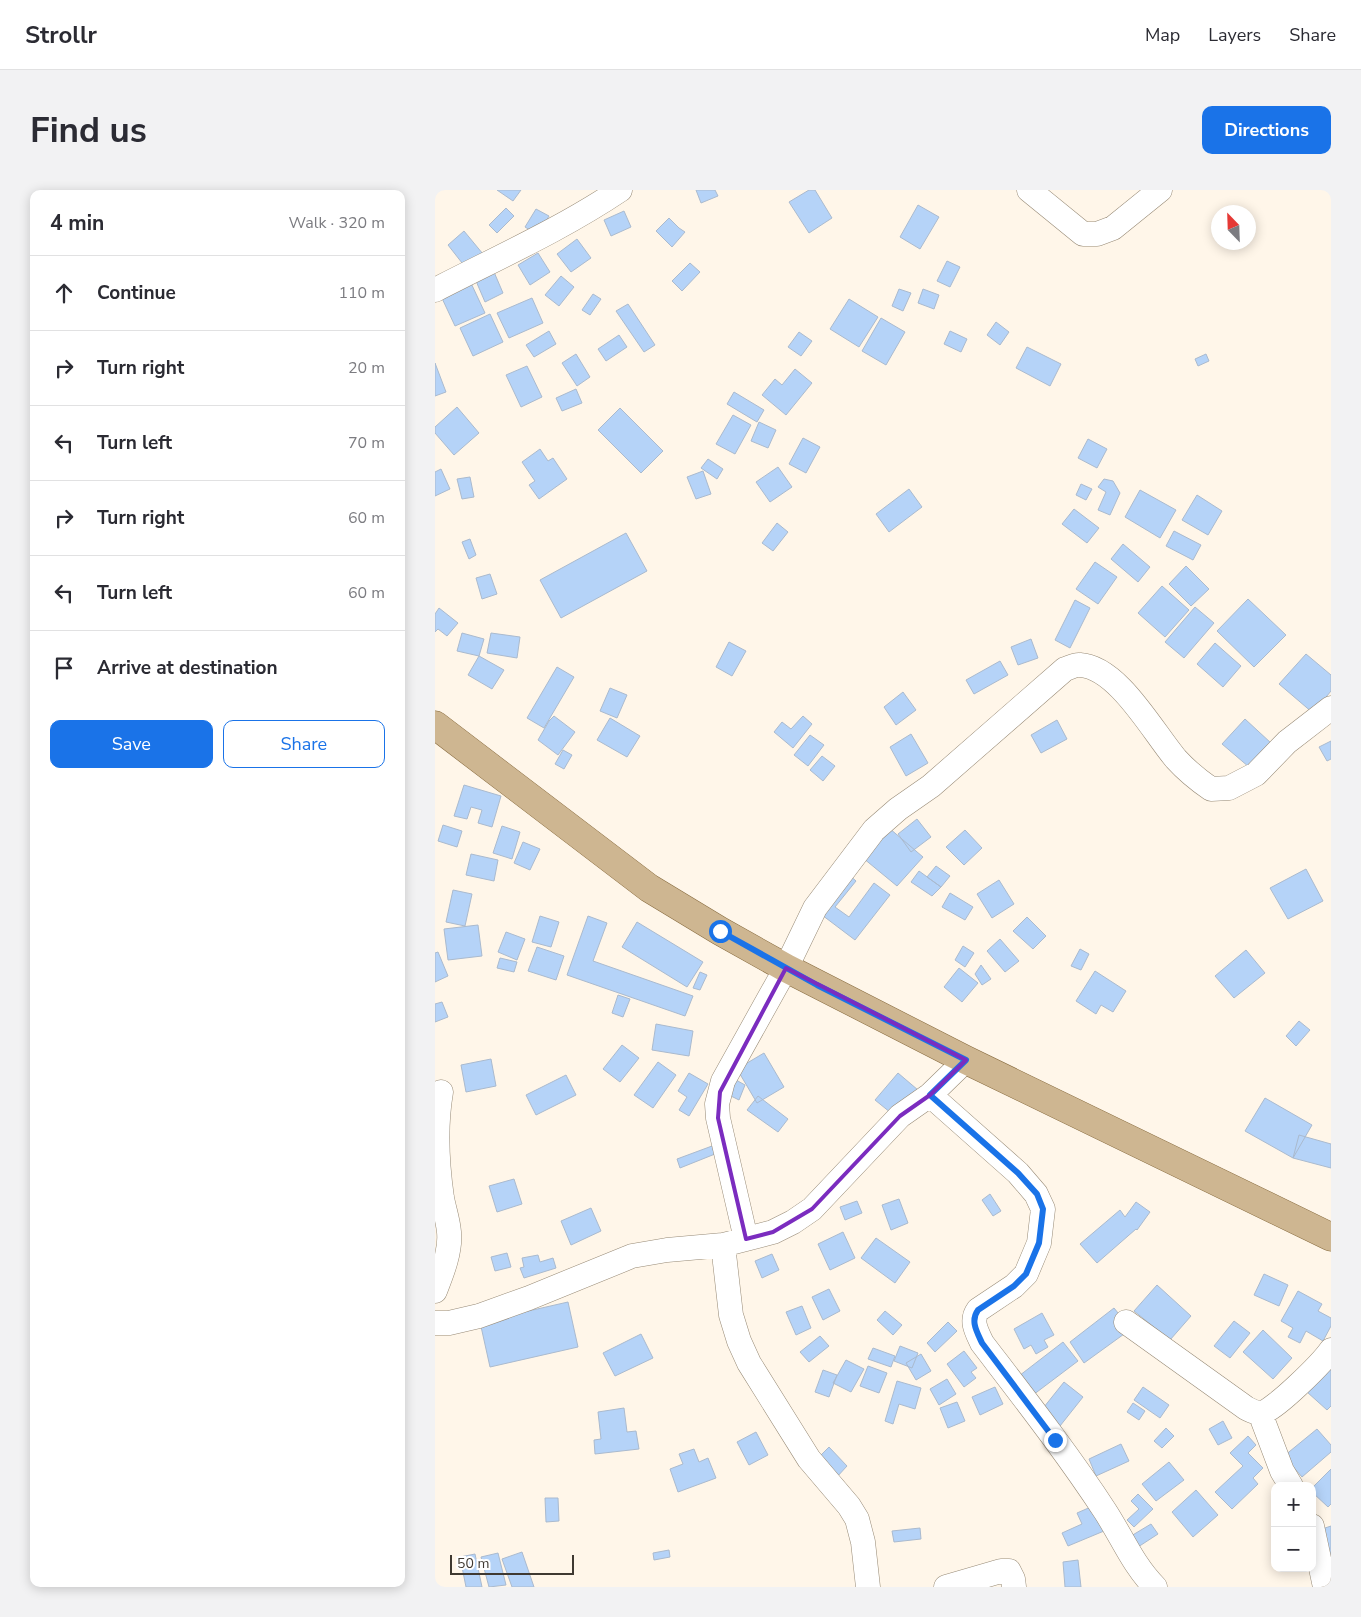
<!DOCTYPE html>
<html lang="en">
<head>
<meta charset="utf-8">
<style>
  body { margin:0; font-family:"Nunito Sans",sans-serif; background:#f2f2f3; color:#2b2b33 }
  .controls { position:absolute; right:15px; bottom:15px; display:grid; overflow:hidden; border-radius:10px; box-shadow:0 2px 12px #0003 }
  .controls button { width:45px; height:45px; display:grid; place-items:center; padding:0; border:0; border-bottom:1px solid #e1e1e2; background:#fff; color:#2b2b33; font:25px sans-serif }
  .compass { position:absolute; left:776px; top:15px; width:45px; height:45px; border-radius:50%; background:#fff; box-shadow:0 2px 12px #0003; rotate:337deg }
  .scale { position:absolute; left:15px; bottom:12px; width:124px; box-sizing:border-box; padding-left:5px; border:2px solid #3f3931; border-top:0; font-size:14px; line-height:18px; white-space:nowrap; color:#3f3931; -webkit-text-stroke:4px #fff; paint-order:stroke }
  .stop { position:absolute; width:15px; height:15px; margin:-11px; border:4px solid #1a73e8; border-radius:50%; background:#fff }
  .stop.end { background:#1a73e8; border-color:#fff; box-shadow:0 1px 5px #0008 }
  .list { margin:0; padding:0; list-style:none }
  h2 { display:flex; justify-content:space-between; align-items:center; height:65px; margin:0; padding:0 20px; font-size:21px }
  h2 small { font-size:16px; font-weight:400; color:#7c7c81 }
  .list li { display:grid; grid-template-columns:32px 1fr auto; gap:15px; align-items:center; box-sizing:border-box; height:75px; padding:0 20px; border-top:1px solid #e1e1e2 }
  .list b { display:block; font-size:19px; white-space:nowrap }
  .list em { font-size:16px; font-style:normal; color:#7c7c81 }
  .actions { display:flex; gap:10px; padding:15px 20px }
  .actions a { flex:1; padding:11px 0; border:1px solid #1a73e8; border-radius:10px; text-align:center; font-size:18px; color:#1a73e8 }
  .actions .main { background:#1a73e8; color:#fff }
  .icon { flex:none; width:28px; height:28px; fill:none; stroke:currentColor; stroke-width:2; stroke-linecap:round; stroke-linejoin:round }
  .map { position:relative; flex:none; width:896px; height:1397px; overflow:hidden; border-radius:10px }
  header { display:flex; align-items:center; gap:30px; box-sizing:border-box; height:70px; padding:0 25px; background:#fff; border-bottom:1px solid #e1e1e2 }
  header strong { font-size:24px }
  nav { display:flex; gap:28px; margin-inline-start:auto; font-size:18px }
  .intro { display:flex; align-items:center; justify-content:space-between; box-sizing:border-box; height:120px; padding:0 30px }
  h1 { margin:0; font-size:35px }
  .button { padding:12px 22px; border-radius:10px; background:#1a73e8; color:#fff; font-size:18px; font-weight:700 }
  main { display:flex; gap:30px; padding:0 30px }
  aside { flex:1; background:#fff; border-radius:10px; box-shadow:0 2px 12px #0003 }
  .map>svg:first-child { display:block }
  .building { fill:#b5d3f8; stroke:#aabace }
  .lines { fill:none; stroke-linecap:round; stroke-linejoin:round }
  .minor-casing { stroke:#978a76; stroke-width:25 }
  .major-casing { stroke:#876b3f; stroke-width:29 }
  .minor { stroke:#fff; stroke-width:24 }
  .major { stroke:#ceb691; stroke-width:28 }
  .route { stroke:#1a73e8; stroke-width:6 }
  .marked { fill:none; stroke:#7b2cbf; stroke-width:4; stroke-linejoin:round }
</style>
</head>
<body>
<header>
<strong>Strollr</strong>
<nav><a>Map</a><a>Layers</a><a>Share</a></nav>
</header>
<div class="intro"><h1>Find us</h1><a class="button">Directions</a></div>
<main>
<aside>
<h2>4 min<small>Walk · 320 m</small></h2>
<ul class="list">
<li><svg class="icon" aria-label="ahead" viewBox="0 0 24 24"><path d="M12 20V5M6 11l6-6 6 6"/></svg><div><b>Continue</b></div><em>110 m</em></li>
<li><svg class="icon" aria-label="right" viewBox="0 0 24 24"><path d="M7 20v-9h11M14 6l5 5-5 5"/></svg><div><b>Turn right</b></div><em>20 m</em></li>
<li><svg class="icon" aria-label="left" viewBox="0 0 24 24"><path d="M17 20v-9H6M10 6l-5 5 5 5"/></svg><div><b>Turn left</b></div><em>70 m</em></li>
<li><svg class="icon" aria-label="right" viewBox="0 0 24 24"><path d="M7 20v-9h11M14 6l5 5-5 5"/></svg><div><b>Turn right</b></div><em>60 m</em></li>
<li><svg class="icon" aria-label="left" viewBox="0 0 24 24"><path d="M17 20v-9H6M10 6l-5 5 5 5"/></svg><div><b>Turn left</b></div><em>60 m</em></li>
<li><svg class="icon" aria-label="arrive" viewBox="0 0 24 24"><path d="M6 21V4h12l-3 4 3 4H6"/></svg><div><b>Arrive at destination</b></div></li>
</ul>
<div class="actions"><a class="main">Save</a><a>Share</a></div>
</aside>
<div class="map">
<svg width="896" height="1397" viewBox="0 0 896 1397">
  <rect width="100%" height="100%" fill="#fff6e9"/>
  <path class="building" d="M62,0h24l-8,11z
    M261,0h19l3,6 -17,7z
    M374,0h6l17,28 -23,15 -20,-31z
    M483,15l21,12 -19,32 -20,-12z
    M71,18l8,8 -17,17 -8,-8z
    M101,19l13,7 -11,19 -13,-8z
    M189,21l7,16 -20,9 -7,-16z
    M234,28l10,10 6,4 -13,15 -16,-16z
    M29,41l19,23 -17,14 -18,-23z
    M142,49l14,19 -20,14 -14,-18z
    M103,63l12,19 -20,13 -12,-20z
    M512,71l13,6 -10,20 -13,-6z
    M255,73l10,9 -18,19 -10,-10z
    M59,82l9,21 -18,9 -9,-21z
    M126,86l13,11 -15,19 -14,-11z
    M35,91l15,32 -30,13 -15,-32z
    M464,99l12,4 -8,18 -11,-5z
    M488,99l16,6 -5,14 -16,-6z
    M158,104l8,5 -11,16 -8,-5z
    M97,108l11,25 -34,15 -12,-25z
    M414,109l29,18 -19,30 -29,-18z
    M193,114l27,41 -11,7 -28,-41z
    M55,124l13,28 -30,14 -13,-28z
    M446,128l24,14 -19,33 -24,-14z
    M561,132l13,10 -9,13 -13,-10z
    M114,141l7,13 -22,13 -8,-12z
    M515,141l17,8 -6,13 -17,-8z
    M364,142l13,9 -11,15 -13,-9z
    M184,145l8,12 -21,14 -8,-12z
    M592,157l34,17 -11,22 -34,-18z
    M141,164l14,23 -13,9 -15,-23z
    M771,164l3,7 -11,5 -3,-7z
    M0,173l11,29 -11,4z
    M92,176l15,31 -21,10 -15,-32z
    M360,179l17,14 -26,32 -24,-20 13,-16 7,6z
    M141,199l6,14 -20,8 -6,-13z
    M299,202l30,18 -7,12 -30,-18z
    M22,217l22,26 -25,22 -19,-22v-6z
    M185,218l43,43 -22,22 -43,-43z
    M298,225l18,10 -16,29 -19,-10z
    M324,232l17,8 -8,18 -17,-7z
    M368,248l17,9 -14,26 -17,-9z
    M653,249l19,10 -10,19 -19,-10z
    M105,259l8,12 5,-3 14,21 -28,20 -10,-14 6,-4 -13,-19z
    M273,269l15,10 -6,10 -16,-11z
    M343,277l14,20 -22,15 -14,-20z
    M6,279l9,20 -15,7v-24z
    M268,281l8,23 -15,5 -9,-22z
    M35,287l4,20 -12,2 -5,-20z
    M669,289l9,2 7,12 -10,22 -12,-5 8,-18 -8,-5z
    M646,294l11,5 -6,11 -10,-5z
    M474,299l13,18 -33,25 -13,-18z
    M705,300l36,20 -16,28 -35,-21z
    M762,305l25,16 -14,24 -26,-15z
    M639,319l25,19 -12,15 -25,-19z
    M342,333l11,9 -15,19 -11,-8z
    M739,341l27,14 -8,15 -27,-14z
    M191,343l21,38 -86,47 -21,-38z
    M35,349l6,16 -7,4 -7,-17z
    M688,354l27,23 -12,15 -27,-23z
    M660,372l22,15 -19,27 -22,-15z
    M751,376l23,23 -18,17 -22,-22z
    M55,384l7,20 -15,5 -6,-21z
    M727,396l27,24 -24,27 -27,-24z
    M813,409l38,36 -32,32 -37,-36z
    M640,410l15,8 -20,40 -15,-8z
    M760,417l19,16 -30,35 -19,-16z
    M4,418l19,15 -11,13 -9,-7 -3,3v-18z
    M27,443l22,6 -5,17 -22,-5z
    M56,443l29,4 -3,21 -30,-5z
    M596,449l7,19 -20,7 -7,-18z
    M294,452l17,9 -14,25 -16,-9z
    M780,453l26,23 -18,21 -26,-23z
    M871,464l25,21v16l-18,22 -34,-29z
    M44,466l25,14 -12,19 -24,-14z
    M565,471l8,14 -34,19 -8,-14z
    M122,477l17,10 -30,51 -17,-10z
    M175,498l17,7 -10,23 -17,-7z
    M468,502l13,18 -20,15 -12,-18z
    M119,526l21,16 -17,23 -20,-15 11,-19z
    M368,526l9,8 -19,24 -19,-16 8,-10 9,7z
    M175,528l30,18 -13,21 -30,-17z
    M810,529l26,24 -22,24 -27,-23z
    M622,530l10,19 -26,14 -10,-18z
    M476,544l17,29 -22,13 -16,-29z
    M375,545l14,10 -16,21 -14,-11z
    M896,551v18l-4,2 -8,-14z
    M128,560l9,5 -8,14 -9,-5z
    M387,566l13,10 -12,15 -13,-11z
    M29,595l37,11 -9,31 -14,-4 4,-13 -11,-3 -4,12 -13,-3z
    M482,629l14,18 -20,15 -13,-18z
    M8,635l19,6 -5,16 -19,-6z
    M67,636l18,6 -8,27 -19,-6z
    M454,638l34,29 -26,29 -34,-28z
    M530,640l17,18 -18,17 -18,-18z
    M88,652l17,7 -10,21 -16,-7z
    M36,664l27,6 -4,21 -28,-6z
    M501,676l14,10 -9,11 -14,-10z
    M871,679l17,32 -35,18 -18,-31z
    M484,681l22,16 -9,9 -21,-14z
    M413,684l8,7 -21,26 14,10 25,-34 16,12 -35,45 -37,-28z
    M564,690l15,24 -22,14 -15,-24z
    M18,700l19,4 -7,32 -19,-4z
    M515,703l23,14 -8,13 -23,-13z
    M105,726l19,6 -8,25 -19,-5z
    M153,726l19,7 -14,38 100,35 -8,20 -118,-41z
    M592,727l19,19 -13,13 -20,-18z
    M202,732l66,40 -16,25 -65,-40z
    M43,735l4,31 -34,4 -4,-31z
    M71,742l19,7 -8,21 -19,-8z
    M565,749l19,22 -14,11 -18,-21z
    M528,756l11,7 -9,14 -10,-7z
    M102,757l27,9 -8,24 -28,-9z
    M645,759l9,5 -8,16 -10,-4z
    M811,760l19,23 -31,25 -19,-22z
    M3,762l10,24 -13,6v-29z
    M65,768l17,4 -3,10 -17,-4z
    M546,775l10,14 -9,6 -7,-11z
    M524,778l19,15 -16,19 -18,-15z
    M660,781l31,20 -13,21 -12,-7 -5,9 -20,-13z
    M265,782l7,3 -7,15 -7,-2z
    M183,805l12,4 -7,18 -11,-4z
    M7,812l6,15 -13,5v-18z
    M864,831l11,9 -14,16 -10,-10z
    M221,834l37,7 -4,25 -37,-6z
    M187,855l17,13 -19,24 -17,-13z
    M329,863l20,34 -27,16 -20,-34z
    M56,869l5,27 -30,6 -5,-27z
    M223,872l18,13 -23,33 -19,-13z
    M254,883l19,11 -19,32 -10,-6 8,-13 -9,-6z
    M463,883l20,17 -22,27 -21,-17z
    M131,885l10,20 -40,20 -10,-20z
    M301,890l9,5 -6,15 -10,-5z
    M323,906l30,23 -10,13 -31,-22z
    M830,908l47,27 -19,33 -48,-27z
    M864,945l32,9v24l-38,-10z
    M277,956l3,8 -35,14 -3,-9z
    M79,989l8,25 -25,8 -8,-26z
    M555,1004l11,17 -8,5 -11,-16z
    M464,1009l9,24 -17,7 -9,-25z
    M422,1011l5,12 -17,7 -5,-13z
    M701,1012l14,10 -13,18 -1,-1 -39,34 -17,-19 40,-34 5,7z
    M156,1018l10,23 -30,14 -10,-24z
    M408,1042l12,26 -25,12 -12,-26z
    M441,1048l34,24 -15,21 -34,-25z
    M72,1063l4,14 -16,4 -4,-14z
    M337,1064l7,16 -17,8 -7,-17z
    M103,1065l2,7 13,-4 3,10 -32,10 -4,-10 4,-1 -2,-9z
    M829,1084l24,11 -9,21 -25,-11z
    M722,1095l34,31 -21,24 -36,-29z
    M394,1099l11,22 -17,9 -11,-23z
    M863,1101l24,13 -4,7 13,7v8l-8,15 -17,-10 -6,12 -12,-6 5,-9 -12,-7z
    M133,1112l10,45 -88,20 -10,-45z
    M367,1116l9,22 -15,7 -10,-23z
    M679,1118l17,21 -47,34 -14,-21z
    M450,1121l17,14 -9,10 -16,-15z
    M607,1123l12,22 -10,5 4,7 -12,7 -5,-9 -7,4 -10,-20z
    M799,1131l16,12 -20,25 -16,-12z
    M513,1132l9,9 -22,21 -8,-9z
    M828,1140l29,28 -19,21 -30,-27z
    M206,1144l12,24 -38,18 -12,-23z
    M385,1146l9,10 -20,16 -9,-10z
    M628,1152l15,19 -49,37 -14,-19z
    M465,1156l18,7 -6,15 -18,-7z
    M438,1158l22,8 -4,11 -23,-8z
    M529,1161l13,17 -6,4 5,6 -12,9 -17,-23z
    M486,1164l10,17 -15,9 -10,-17z
    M411,1170l18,9 -13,23 -18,-9z
    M433,1176l19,7 -8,20 -19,-7z
    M896,1176v40l-4,4 -20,-18z
    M388,1180l14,5 -8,22 -14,-5z
    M512,1189l9,15 -17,11 -9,-16z
    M462,1191l24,7 -6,21 -16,-5 -6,20 -8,-3z
    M629,1192l19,15 -23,29 -20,-14z
    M560,1197l8,17 -23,11 -8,-18z
    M708,1197l26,18 -9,13 -26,-18z
    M522,1212l8,19 -17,7 -8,-20z
    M698,1213l12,8 -6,9 -12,-8z
    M189,1218l3,24 9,-1 3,18 -44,5 -1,-14 7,-1 -3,-27z
    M788,1231l9,17 -14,7 -9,-16z
    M731,1238l8,8 -12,12 -8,-7z
    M882,1239l14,16v7l-29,25 -18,-21z
    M321,1242l12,23 -19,10 -12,-23z
    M813,1246l8,9 -8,8 15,15 -10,10 5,6 -26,25 -17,-17 28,-26 -13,-13z
    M686,1254l8,17 -33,15 -7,-17z
    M394,1257l18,19 -11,12 -19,-19z
    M259,1259l5,13 9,-4 8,20 -38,14 -8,-23 13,-5 -4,-10z
    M734,1272l15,18 -28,21 -14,-17z
    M896,1279v35l-3,3 -16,-15v-4z
    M761,1300l22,25 -25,22 -21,-25z
    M703,1304l15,15 -19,18 -7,-7 12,-11 -8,-8z
    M110,1308h13l1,23 -13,1z
    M658,1316l11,25 -36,15 -6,-13 20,-9 -5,-11z
    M716,1334l7,10 -20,13 -7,-11z
    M896,1336v34l-9,-31z
    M485,1338l1,11 -27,3 -2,-11z
    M234,1360l1,7 -16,3 -1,-7z
    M87,1362l12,35h-22l-10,-28z
    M63,1363l8,32 -17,2 -8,-30z
    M40,1364l7,33h-16l-6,-30z
    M643,1370l3,27h-16l-2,-25z"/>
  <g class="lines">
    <g class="minor-casing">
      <path id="minor" d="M594,0l54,44h14l16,-6 47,-38
        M0,100c62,-32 127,-61 185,-100
        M495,905l88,78 18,21 7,15 -4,34 -13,31 -12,12 -36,24c-8,11 -1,22 4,33 42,55 85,110 123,168 17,26 28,54 50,76
        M311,1049l-28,-121 -1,-14 6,-23 63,-113 29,-60 59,-78 24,-21 33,-23 134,-117c5,-1 10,-5 15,-4 38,2 73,67 96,94 10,11 22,21 35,30l18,-1 27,-14 31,-32 44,-34
        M288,1055l8,70 8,26 10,22 60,96 40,47 8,13 6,23 5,45
        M0,1101c7,-18 16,-40 14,-59 -1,-12 -5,-23 -7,-34 -5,-35 -7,-71 -1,-106
        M691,1132l120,86c4,2 9,5 15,5 13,-2 61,-50 70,-63
        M0,1133h14l30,-7 50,-18 103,-42 35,-6 56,-5 50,-13 20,-10 19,-13 88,-93 30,-21 36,-35
        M825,1223l22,58 9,15
        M877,1336l13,61
        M511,1397l55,-16h8l4,8 1,8"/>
    </g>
    <g class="major-casing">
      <path id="major" d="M0,535l214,163 71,43 66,37 180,92 365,177"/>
    </g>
    <use href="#minor" class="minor"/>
    <use href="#major" class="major"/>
  </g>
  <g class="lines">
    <path class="route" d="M285,741l97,54 149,75 -36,35 88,78 19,21 6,15 -4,34 -13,31 -12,12 -36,24c-8,11 -1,22 4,33l73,97"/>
  </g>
  <path class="marked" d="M351,778l180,92 -36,35 -30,21 -88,93 -39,23 -27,7 -28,-121 2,-26z"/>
</svg>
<div class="controls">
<button>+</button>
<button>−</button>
</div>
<svg class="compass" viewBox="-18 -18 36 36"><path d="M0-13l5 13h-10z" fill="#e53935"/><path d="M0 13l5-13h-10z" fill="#7c7c81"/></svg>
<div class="scale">50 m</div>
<div class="stop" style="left:285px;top:741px"></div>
<div class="stop end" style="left:620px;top:1250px"></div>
</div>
</main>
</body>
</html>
